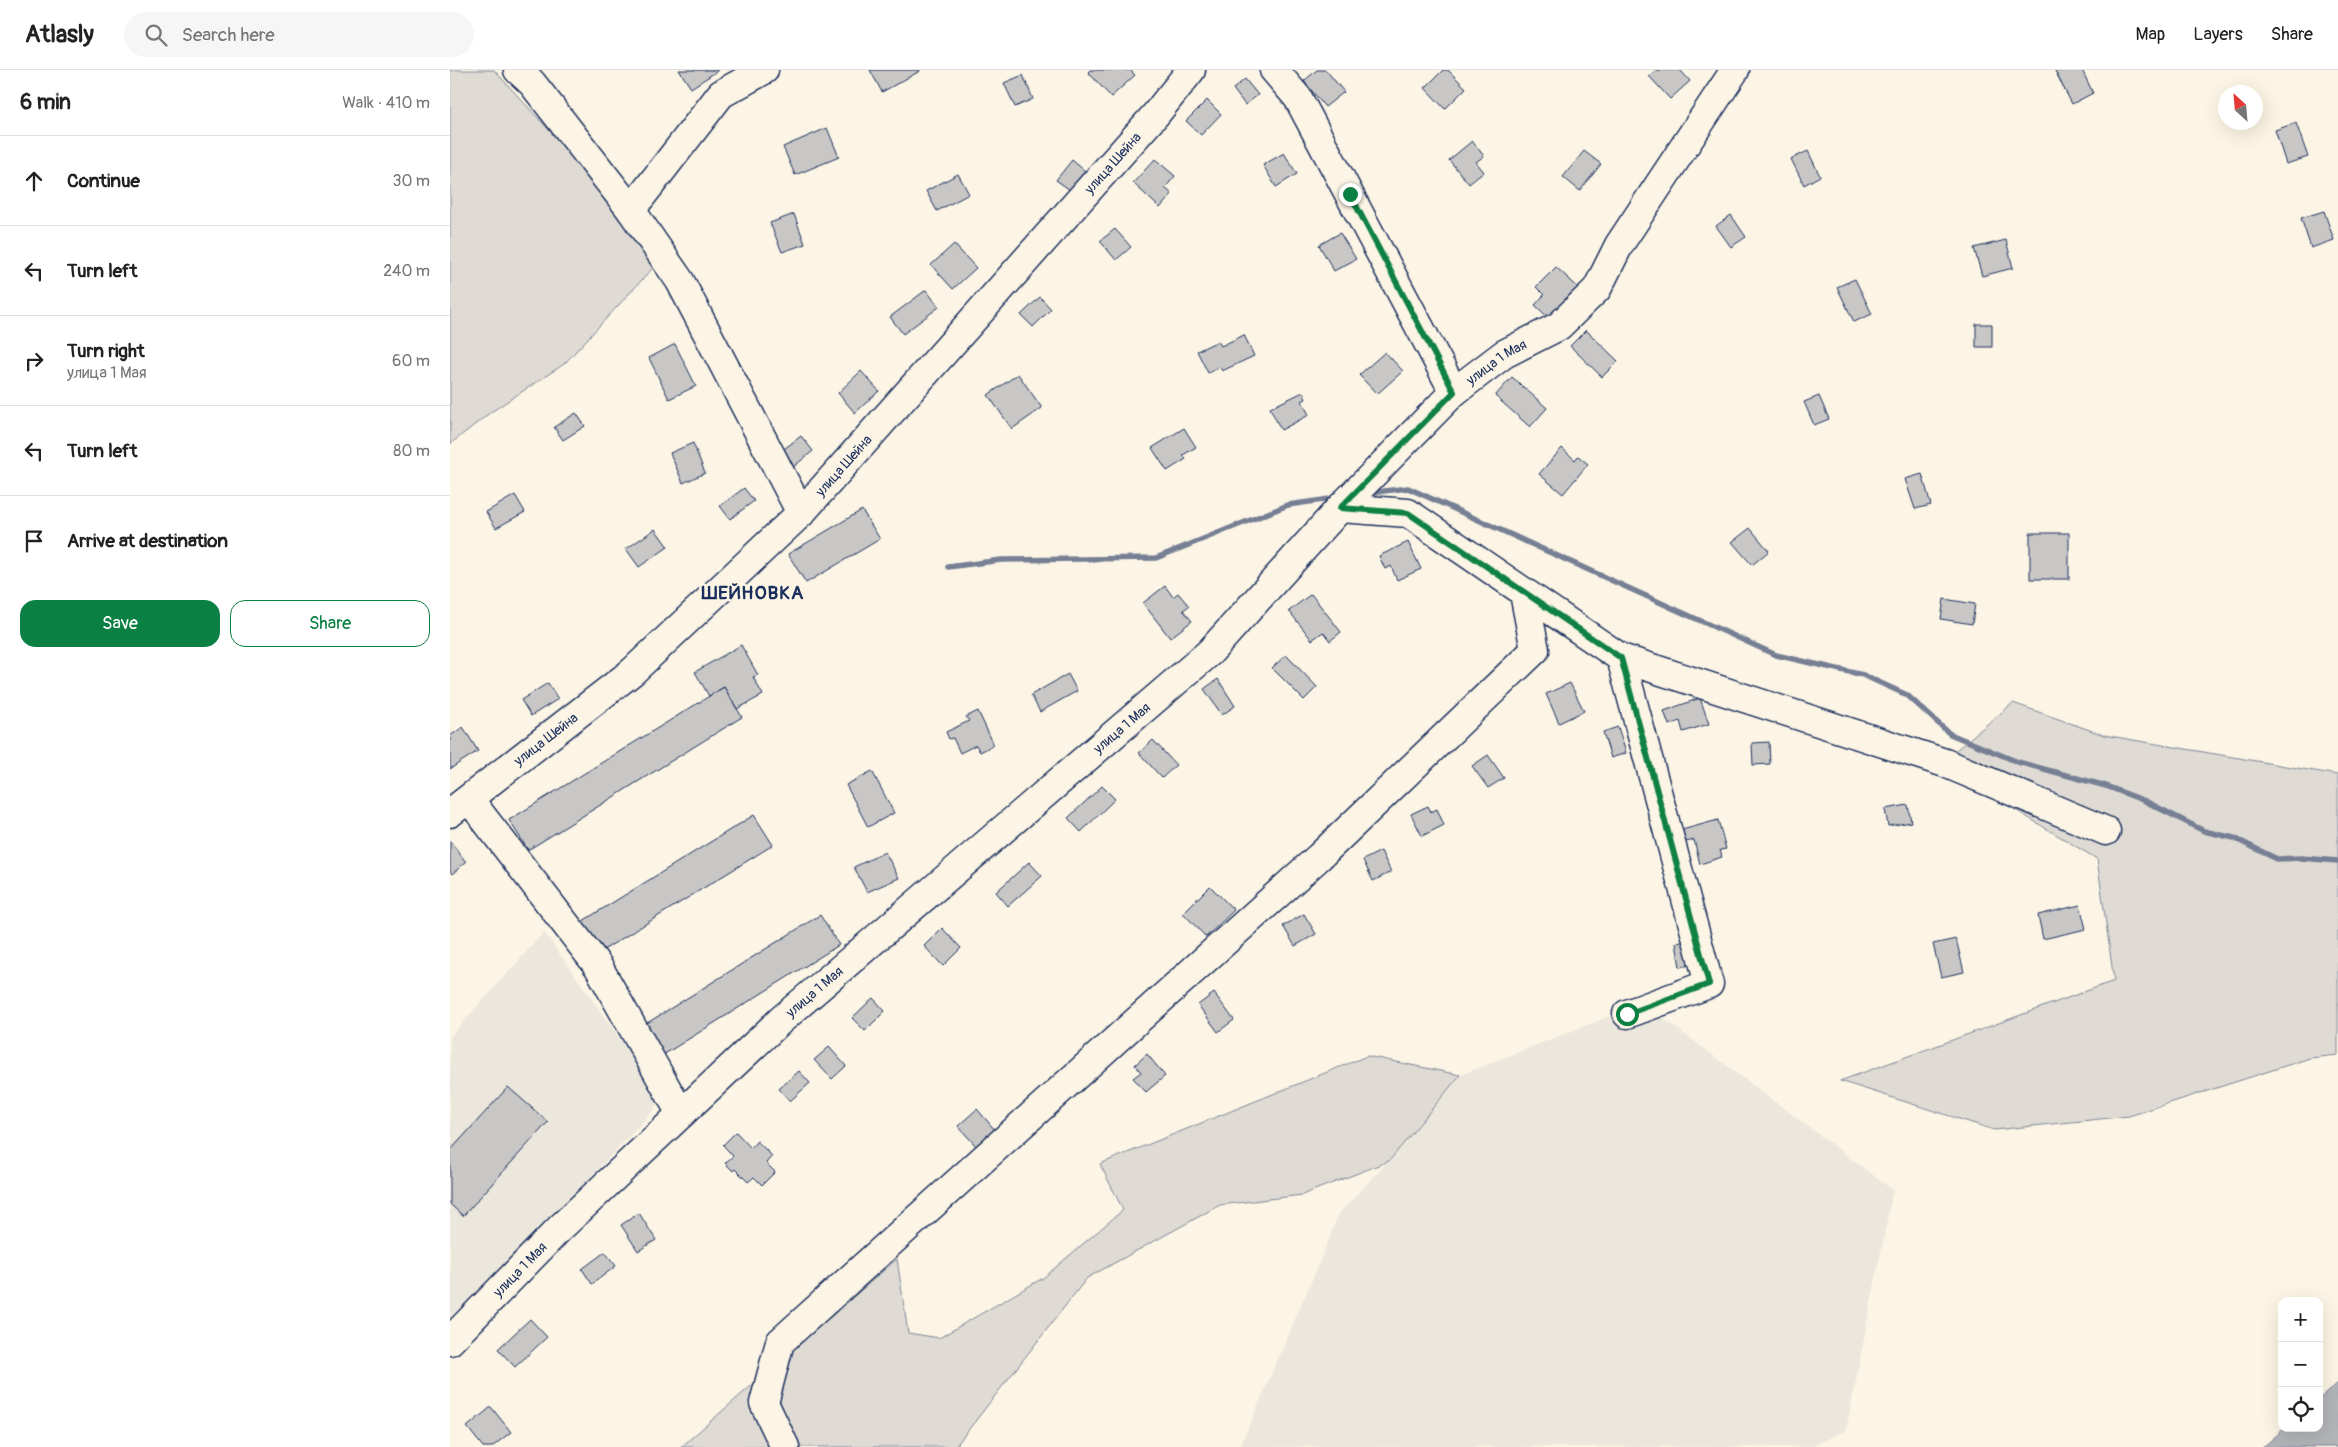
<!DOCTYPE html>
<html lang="en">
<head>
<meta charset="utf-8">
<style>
  body { margin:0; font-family:Pangolin,sans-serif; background:#f6f6f6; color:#222 }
  .controls { position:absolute; right:15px; bottom:15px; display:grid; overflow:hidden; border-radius:10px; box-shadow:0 5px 20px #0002 }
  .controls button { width:45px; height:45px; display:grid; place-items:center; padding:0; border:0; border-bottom:1px solid #e0e0e0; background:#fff; color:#222; font:25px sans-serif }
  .compass { position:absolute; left:1768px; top:15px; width:45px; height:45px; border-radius:50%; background:#fff; box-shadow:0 5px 20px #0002; rotate:334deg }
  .stop { position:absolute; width:15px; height:15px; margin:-11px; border:4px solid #0b8043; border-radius:50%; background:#fff }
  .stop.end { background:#0b8043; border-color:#fff; box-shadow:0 1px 5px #0008 }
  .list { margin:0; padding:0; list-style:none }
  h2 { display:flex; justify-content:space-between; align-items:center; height:65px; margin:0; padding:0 20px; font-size:21px }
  h2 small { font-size:16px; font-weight:400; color:#767676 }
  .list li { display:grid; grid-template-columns:32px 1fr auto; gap:15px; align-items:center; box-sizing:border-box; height:90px; padding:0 20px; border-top:1px solid #e0e0e0 }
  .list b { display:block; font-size:19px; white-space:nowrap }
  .list p { margin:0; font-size:16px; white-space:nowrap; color:#767676 }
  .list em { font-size:16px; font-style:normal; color:#767676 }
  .actions { display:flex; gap:10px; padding:15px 20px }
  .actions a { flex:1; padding:11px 0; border:1px solid #0b8043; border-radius:15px; text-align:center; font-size:18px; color:#0b8043 }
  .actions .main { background:#0b8043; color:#fff }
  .icon { flex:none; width:28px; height:28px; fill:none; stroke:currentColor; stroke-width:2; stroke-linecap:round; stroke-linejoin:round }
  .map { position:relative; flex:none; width:1888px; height:1377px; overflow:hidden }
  header { display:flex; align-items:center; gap:30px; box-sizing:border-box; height:70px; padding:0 25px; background:#fff; border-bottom:1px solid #e0e0e0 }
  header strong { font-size:24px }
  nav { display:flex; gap:28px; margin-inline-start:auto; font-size:18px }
  .search { width:350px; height:45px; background:#f6f6f6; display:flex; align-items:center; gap:12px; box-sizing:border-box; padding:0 18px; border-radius:28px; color:#767676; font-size:19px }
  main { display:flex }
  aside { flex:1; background:#fff }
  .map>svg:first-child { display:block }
  .built { fill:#ece7dc }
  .green { fill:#dfdbd4; stroke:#7d8599 }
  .water { fill:#b2b4b8; stroke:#767f94 }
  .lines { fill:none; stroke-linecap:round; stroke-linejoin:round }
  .stream { stroke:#767f94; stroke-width:5.5 }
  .building { fill:#c8c7c6; stroke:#1b2f5e }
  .minor-casing { stroke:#1b2f5e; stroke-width:31 }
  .minor { stroke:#fcf5e5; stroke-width:28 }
  .route { stroke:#0b8043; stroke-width:6 }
  .labels { text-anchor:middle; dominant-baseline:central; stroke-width:5; stroke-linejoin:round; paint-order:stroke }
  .street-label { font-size:14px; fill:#1b2f5e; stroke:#fcf5e5 }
  .district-label { font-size:19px; font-weight:bold; letter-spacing:1px; fill:#1b2f5e; stroke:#fcf5e5 }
</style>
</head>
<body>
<header>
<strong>Atlasly</strong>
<div class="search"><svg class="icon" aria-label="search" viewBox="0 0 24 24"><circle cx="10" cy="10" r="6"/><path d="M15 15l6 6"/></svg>Search here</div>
<nav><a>Map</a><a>Layers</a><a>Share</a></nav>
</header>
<main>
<aside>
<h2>6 min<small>Walk · 410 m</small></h2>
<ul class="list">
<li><svg class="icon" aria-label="ahead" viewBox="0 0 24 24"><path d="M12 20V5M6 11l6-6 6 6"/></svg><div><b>Continue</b></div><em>30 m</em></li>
<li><svg class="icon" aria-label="left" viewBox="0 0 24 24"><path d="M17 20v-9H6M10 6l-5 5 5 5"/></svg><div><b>Turn left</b></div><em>240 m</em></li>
<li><svg class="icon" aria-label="right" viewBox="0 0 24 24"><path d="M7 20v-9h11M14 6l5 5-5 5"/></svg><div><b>Turn right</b><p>улица 1 Мая</p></div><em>60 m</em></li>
<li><svg class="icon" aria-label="left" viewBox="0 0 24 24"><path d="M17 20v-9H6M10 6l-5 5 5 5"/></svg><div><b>Turn left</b></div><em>80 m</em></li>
<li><svg class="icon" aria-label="arrive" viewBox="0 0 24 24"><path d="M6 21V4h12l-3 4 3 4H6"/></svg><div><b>Arrive at destination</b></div></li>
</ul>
<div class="actions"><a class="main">Save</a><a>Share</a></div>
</aside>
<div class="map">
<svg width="1888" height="1377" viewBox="0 0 1888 1377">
  <rect width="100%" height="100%" fill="#fcf5e5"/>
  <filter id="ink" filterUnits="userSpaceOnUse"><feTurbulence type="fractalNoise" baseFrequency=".02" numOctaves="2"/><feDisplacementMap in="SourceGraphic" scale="10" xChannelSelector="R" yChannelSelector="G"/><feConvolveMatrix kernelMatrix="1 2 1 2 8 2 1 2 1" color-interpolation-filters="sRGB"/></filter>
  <g filter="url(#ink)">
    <path class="built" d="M94,862l115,161 -5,17 -204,216v-289z
      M1193,933l250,187 -47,241 -37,16h-569l83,-193 16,-41 50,-52 71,-86z"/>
    <path class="green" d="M0,0h44l98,107 61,91 -89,96 -73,48 -41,32z
      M1563,633l91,32 234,40v280l-28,3 -181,58 -135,14 -154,-49 274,-100 -17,-122 -158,-95z
      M917,986l93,19 -71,86 -87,34 -82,10 -133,73 -132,169h-274l216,-188 11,74 31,5 104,-60 80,-68 -23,-46z"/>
    <path class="water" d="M1888,1313v64h-75l22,-19h34v-29z"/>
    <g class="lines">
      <path class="stream" d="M918,423l40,-5 368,167 87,20 44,20 43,39 68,28 88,24 39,15 59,30 30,7 43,21 24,-1 37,3
        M498,497l53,-7 155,-2 132,-53 49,-7"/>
    </g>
    <path class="building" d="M229,0h40l-28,18z
      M420,0h50v1l-38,21z
      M640,0h40l5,5 -24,22 -23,-25z
      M867,0h9l18,22 -19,15 -21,-26z
      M993,0h5l18,18 -21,21 -20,-21z
      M1206,0h24l10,11 -20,18 -21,-23z
      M1632,0l11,23 -21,11 -17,-33z
      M573,5l10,24 -18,8 -11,-24z
      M795,9l13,16 -13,10 -12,-16z
      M757,30l14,14 -20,21 -15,-14z
      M1846,53l12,34 -22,7 -11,-34z
      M377,58l12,29 -44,18 -12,-28z
      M1022,71l12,15 -8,6 8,10 -15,12 -20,-24z
      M1134,81l17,13 -21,27 -17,-14z
      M1358,81l12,25 -16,9 -13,-26z
      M834,83l13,21 -21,13 -13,-22z
      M705,89l20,17 -10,12 7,6 -12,14 -27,-25z
      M622,90l13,11 -15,19 -14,-10z
      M508,104l11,20 -32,17 -11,-20z
      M1874,141l10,29 -23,8 -10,-30z
      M344,144l11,30 -23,8 -12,-29z
      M1281,145l15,22 -15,10 -15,-21z
      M665,159l16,18 -15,13 -16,-19z
      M890,163l16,26 -22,12 -15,-26z
      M1556,170l7,28 -31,8 -8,-28z
      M504,174l22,24 -23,21 -22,-24z
      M1106,197l27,25 -29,31 -19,-18 9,-10 -8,-8z
      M1405,209l17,35 -18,8 -17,-35z
      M476,220l13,17 -36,27 -13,-17z
      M590,227l11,12 -18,18 -12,-12z
      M1526,254h16v23h-16z
      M1136,260l32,31 -16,16 -32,-31z
      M794,265l10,21 -32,15 -2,-4 -12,6 -11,-22 21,-10 3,5z
      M225,274l21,42 -27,13 -20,-41z
      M935,282l18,19 -26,23 -18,-19z
      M411,301l18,20 -24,22 -17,-20z
      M568,304l24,34 -30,21 -24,-34z
      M1062,307l35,31 -17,19 -35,-31z
      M853,322l3,7 -4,2 7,14 -28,15 -11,-22z
      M1369,326l10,23 -15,6 -10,-23z
      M126,343l9,13 -22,14 -9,-13z
      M734,358l12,19 -13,8 3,4 -19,12 -15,-23z
      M351,366l12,15 -20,16 -13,-15z
      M243,373l12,30 -22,10 -13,-30z
      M1112,378l13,12 3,-4 10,8 -25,30 -24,-20z
      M1472,404l9,31 -16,4 -10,-30z
      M294,418l10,13 -24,18 -10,-13z
      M65,425l10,17 -29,16 -10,-16z
      M412,440l18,29 -74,44 -18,-29z
      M1300,458l19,23 -17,14 -20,-23z
      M205,459l13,18 -29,20 -13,-18z
      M1580,463h39v46h-39z
      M958,472l13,27 -24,11 -6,-14 -6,3 -6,-13z
      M715,516l8,11 5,-4 11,13 -6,4 9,11 -22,17 -27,-35z
      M861,524l30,38 -11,9 -7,-9 -11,8 -23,-29z
      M1494,529l31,5 -3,20 -31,-5z
      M291,575l17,30 -5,2 10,18 -26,14 -13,-22 -15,9 -14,-24z
      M836,585l31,32 -13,13 -32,-32z
      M618,604l9,17 -37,21 -9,-17z
      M768,609l17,27 -13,9 -18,-26z
      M98,613l10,16 -27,17 -10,-16z
      M1120,613l14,28 -25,12 -13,-29z
      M274,617l18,30 -214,133 -19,-30z
      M1250,628l9,26 -26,8 -3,-11 -11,4 -5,-14z
      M528,641l16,34 -14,7 -4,-7 -16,8 -7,-15 -4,1 -3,-7 23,-11 -3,-4z
      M13,657l15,24 -28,18v-33z
      M1168,657l8,26 -15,5 -8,-26z
      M703,670l23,25 -14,13 -23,-25z
      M1319,672l1,22 -17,1 -1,-22z
      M1038,685l16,23 -16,10 -16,-22z
      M422,701l22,42 -26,14 -22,-42z
      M652,716l13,13 -34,33 -13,-14z
      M1458,735l3,17 -23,4 -3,-17z
      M978,736l3,6 6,-3 7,16 -22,11 -11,-22z
      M304,745l19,30 -176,109 -19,-30z
      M1268,750l8,29 -6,1 2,7 -22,7 -6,-24 -8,2 -4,-12z
      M0,771l16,21 -14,12 -2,-3z
      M931,781l10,21 -18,9 -10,-21z
      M435,782l14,26 -32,14 -13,-25z
      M579,792l13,14 -34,30 -12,-14z
      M760,816l24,24 -28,27 -23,-24z
      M1630,835l6,24 -43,10 -5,-24z
      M854,844l12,20 -21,12 -12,-20z
      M370,845l19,30 -176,110 -19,-30z
      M492,858l19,20 -18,18 -19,-20z
      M1506,869l8,33 -23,5 -8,-33z
      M1242,870l4,24 -16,3 -4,-24z
      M764,923l20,27 -16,12 -20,-27z
      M423,928l12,13 -20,20 -13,-13z
      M379,977l17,19 -14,13 -18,-19z
      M697,984l18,22 -19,16 -13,-14 8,-6 -6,-7z
      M349,1001l11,12 -20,18 -11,-12z
      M58,1017l40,35 -85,94 -13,-12v-53z
      M527,1039l18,21 -5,5 8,8 -13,13 -27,-30z
      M286,1062l15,16 6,-7 15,15 -6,7 9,9 -13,13 -8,-8 -6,5 -13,-13 -2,2 -8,-8 8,-7 -10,-11z
      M189,1143l17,27 -18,11 -17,-26z
      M155,1182l11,14 -24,18 -10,-15z
      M80,1249l17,18 -32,30 -17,-18z
      M41,1337l20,25 -19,15h-9l-16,-20z"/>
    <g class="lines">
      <g class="minor-casing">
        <g id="minor">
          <path d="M68,0l14,13 99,127 49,71 121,232"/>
          <path d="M824,0l24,28 156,294"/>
          <path d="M181,140l90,-116 43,-24"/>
          <path d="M890,438l68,5 213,145 324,105 161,68"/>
          <path d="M1171,588l88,326 -82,30"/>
          <path d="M19,729l129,167 83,148"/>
          <path id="s1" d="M0,743l182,-141 169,-159 355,-399 35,-44"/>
          <path id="s2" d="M0,1271l110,-113 221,-208 429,-368 130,-144 114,-116 50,-38 55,-28 38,-37 22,-44 116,-175"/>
          <path d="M335,1377l-21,-44 16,-61 539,-485 216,-207 -11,-57"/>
        </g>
      </g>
      <use href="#minor" class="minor"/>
    </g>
  </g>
  <g class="lines" filter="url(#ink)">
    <path class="route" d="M900,124l104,198 -114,116 68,5 213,145 88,326 -82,30"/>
  </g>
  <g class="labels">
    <g class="street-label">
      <text stroke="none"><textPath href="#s1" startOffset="931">улица Шейна</textPath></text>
      <text stroke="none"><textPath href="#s2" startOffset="1435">улица 1 Мая</textPath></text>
      <text stroke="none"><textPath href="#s1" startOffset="526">улица Шейна</textPath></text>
      <text stroke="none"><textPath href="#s2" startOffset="910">улица 1 Мая</textPath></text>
      <text stroke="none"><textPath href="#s1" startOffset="121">улица Шейна</textPath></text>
      <text stroke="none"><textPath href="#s2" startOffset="505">улица 1 Мая</textPath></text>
      <text stroke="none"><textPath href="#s2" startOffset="100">улица 1 Мая</textPath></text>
    </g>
    <g class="district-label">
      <text x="303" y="523">ШЕЙНОВКА</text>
    </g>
  </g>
</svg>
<div class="controls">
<button>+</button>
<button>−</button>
<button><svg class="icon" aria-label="locate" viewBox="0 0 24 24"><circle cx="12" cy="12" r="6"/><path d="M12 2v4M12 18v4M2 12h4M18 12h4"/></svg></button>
</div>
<svg class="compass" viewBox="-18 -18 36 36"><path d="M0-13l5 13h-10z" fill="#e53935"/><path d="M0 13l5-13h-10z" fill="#767676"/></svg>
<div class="stop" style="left:1177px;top:944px"></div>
<div class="stop end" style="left:900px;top:124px"></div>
</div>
</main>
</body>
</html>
